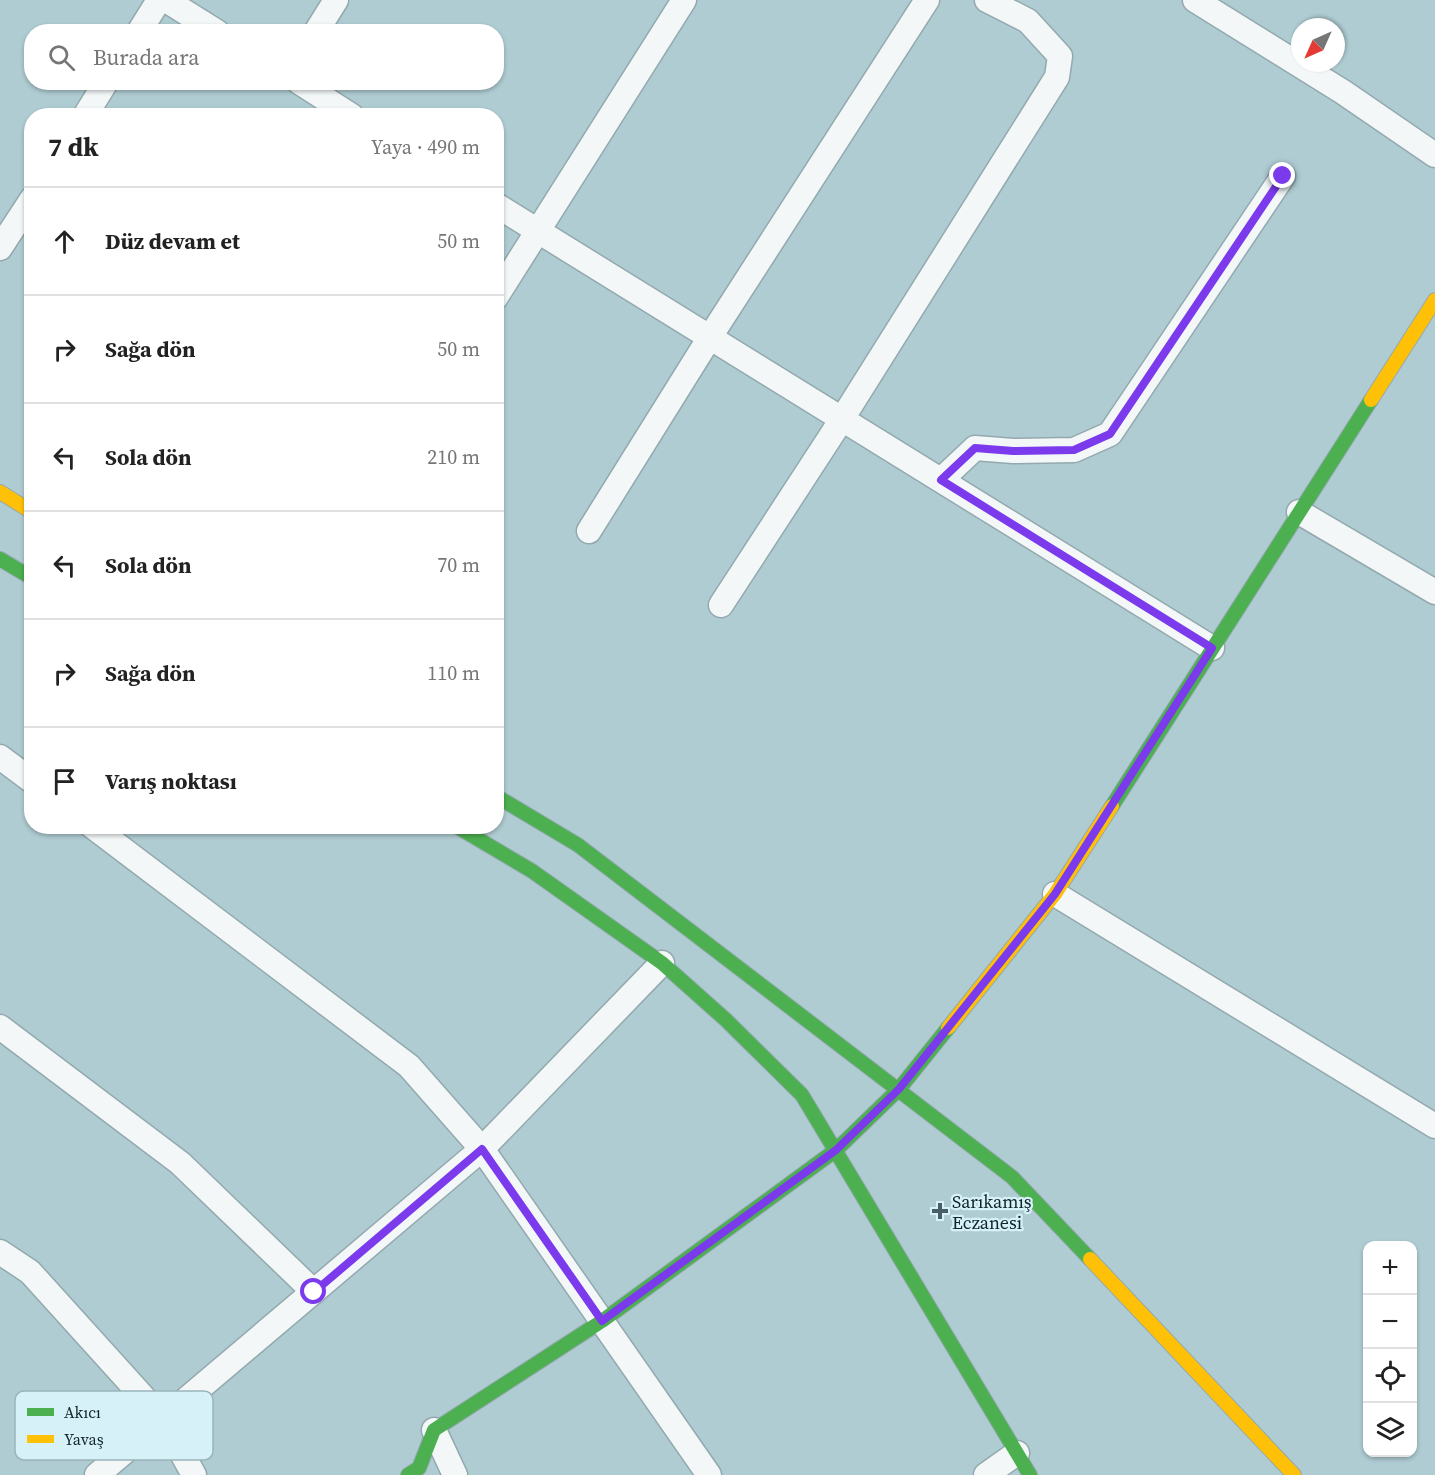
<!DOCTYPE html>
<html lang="tr">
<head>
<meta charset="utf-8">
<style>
  body { margin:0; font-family:"Source Serif 4",serif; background:#f6f6f6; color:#222 }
  .controls { position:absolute; right:18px; bottom:18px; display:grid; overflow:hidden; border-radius:12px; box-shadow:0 2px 4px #0004 }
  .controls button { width:54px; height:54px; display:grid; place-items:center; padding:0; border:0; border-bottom:2px solid #e0e0e0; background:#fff; color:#222; font:30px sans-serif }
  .compass { position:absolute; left:1291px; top:18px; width:54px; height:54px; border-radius:50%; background:#fff; box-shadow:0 2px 4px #0004; rotate:225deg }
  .stop { position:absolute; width:18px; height:18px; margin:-14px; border:4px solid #7c3aed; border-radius:50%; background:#fff }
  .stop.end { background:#7c3aed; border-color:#fff; box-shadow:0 2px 6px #0008 }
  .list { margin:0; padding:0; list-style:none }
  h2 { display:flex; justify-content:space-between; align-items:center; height:78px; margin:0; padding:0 24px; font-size:26px }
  h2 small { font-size:20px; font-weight:400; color:#767676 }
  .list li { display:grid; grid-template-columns:39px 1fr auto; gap:18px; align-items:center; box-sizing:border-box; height:108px; padding:0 24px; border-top:2px solid #e0e0e0 }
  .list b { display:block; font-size:22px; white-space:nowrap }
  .list em { font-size:20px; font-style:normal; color:#767676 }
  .icon { flex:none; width:33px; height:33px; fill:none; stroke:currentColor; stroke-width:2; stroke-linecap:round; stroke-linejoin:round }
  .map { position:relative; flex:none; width:1435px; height:1475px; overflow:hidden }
  .search { position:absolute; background:#fff; box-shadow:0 2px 4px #0004; left:24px; top:24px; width:480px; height:66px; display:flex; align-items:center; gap:15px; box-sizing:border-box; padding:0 21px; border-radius:24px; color:#767676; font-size:22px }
  .panel { position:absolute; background:#fff; box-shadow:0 2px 4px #0004; left:24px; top:108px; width:480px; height:726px; border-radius:24px }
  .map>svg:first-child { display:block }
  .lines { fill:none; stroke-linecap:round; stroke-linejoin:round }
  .street-casing { stroke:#93a9ae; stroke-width:27 }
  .fast-casing { stroke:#93a9ae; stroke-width:16 }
  .slow-casing { stroke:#93a9ae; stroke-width:16 }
  .street { stroke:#f3f7f8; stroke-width:24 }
  .fast { stroke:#4caf50; stroke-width:14 }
  .slow { stroke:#ffc107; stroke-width:14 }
  .route { stroke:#7c3aed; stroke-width:8 }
  .poi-dot { fill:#485f65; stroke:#d7f1f8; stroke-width:2 }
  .labels { text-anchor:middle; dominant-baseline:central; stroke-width:4.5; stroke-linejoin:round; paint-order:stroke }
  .poi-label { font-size:18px; fill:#10252a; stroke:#d7f1f8; text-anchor:start }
  .key { fill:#d7f1f8; stroke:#9bb4ba; stroke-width:1.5 }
  .key-label { font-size:16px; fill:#10252a }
</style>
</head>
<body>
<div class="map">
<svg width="1435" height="1475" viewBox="0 0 1435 1475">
  <rect width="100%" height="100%" fill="#afccd3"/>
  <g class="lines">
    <g class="street-casing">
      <path id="street" d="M166,0l51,32
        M1195,0l148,92 92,63
        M139,32l20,-32
        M316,32l20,-32
        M299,82l53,34
        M85,116l21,-34
        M496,205l716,443
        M0,248l32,-49
        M496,297l188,-297
        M941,480l34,-32 38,3 61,-1 36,-16 173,-258
        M1299,512l136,80
        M589,531l121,-194 217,-337
        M721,605l121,-186 215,-342 3,-21 -32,-35 -41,-21
        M0,757l32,24
        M92,826l317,240 73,83 227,326
        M1055,894l380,232
        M0,1027l180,136 134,129
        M0,1252l30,20 133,147 31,56
        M434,1430l21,45
        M97,1475l385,-326 180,-186
        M986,1475l31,-22"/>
    </g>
    <g class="fast-casing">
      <path id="fast" d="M0,559l32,19
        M496,796l82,49 434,332 78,82
        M1112,806l259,-406
        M456,826l76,45 130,92 64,57 76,75 228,380
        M408,1475l11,-7 15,-38 168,-109 234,-171 63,-61 49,-61"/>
    </g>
    <g class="slow-casing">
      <path id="slow" d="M1371,400l64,-100
        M0,492l32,20
        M948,1028l107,-134 57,-88
        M1090,1259l204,216"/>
    </g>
    <use href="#street" class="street"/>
    <use href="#fast" class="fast"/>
    <use href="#slow" class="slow"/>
  </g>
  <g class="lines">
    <path class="route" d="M314,1292l168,-143 120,172 234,-171 63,-61 156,-195 157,-246 -271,-168 34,-32 38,3 61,-1 36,-16 173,-258"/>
  </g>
  <path class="poi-dot" d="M937 1202h6v6h6v6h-6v6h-6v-6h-6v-6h6z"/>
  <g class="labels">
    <g class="poi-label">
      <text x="952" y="1201">Sarıkamış<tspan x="952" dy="21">Eczanesi</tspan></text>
    </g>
  </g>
  <rect x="15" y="1391" width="198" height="69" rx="9" class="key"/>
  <rect x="27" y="1408" width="27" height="8" fill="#4caf50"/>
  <rect x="27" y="1435" width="27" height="8" fill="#ffc107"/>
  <g class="key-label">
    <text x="64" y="1418">Akıcı</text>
    <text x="64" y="1445">Yavaş</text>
  </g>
</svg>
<div class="controls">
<button>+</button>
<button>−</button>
<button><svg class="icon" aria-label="locate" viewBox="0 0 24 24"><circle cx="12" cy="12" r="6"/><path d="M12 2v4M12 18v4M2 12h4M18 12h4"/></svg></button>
<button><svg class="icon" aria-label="layers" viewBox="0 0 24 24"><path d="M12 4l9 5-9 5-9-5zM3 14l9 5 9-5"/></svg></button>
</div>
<svg class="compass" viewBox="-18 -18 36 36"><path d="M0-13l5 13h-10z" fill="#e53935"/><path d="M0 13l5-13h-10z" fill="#767676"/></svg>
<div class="stop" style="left:314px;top:1292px"></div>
<div class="stop end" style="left:1283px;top:176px"></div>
<div class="search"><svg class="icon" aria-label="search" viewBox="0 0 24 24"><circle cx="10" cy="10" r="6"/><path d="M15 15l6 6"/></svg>Burada ara</div>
<section class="panel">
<h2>7 dk<small>Yaya · 490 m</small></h2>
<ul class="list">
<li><svg class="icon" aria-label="ahead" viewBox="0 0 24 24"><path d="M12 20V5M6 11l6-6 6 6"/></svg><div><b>Düz devam et</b></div><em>50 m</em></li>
<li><svg class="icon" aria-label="right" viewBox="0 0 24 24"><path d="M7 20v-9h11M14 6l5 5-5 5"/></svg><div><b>Sağa dön</b></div><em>50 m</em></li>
<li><svg class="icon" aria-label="left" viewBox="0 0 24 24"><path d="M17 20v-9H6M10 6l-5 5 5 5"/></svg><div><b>Sola dön</b></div><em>210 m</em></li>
<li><svg class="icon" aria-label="left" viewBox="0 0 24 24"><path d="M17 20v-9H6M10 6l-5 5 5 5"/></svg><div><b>Sola dön</b></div><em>70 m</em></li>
<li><svg class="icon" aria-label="right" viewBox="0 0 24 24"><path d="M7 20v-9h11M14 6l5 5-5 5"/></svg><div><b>Sağa dön</b></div><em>110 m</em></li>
<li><svg class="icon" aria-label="arrive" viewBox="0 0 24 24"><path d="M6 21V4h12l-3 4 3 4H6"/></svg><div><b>Varış noktası</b></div></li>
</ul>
</section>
</div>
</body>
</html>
